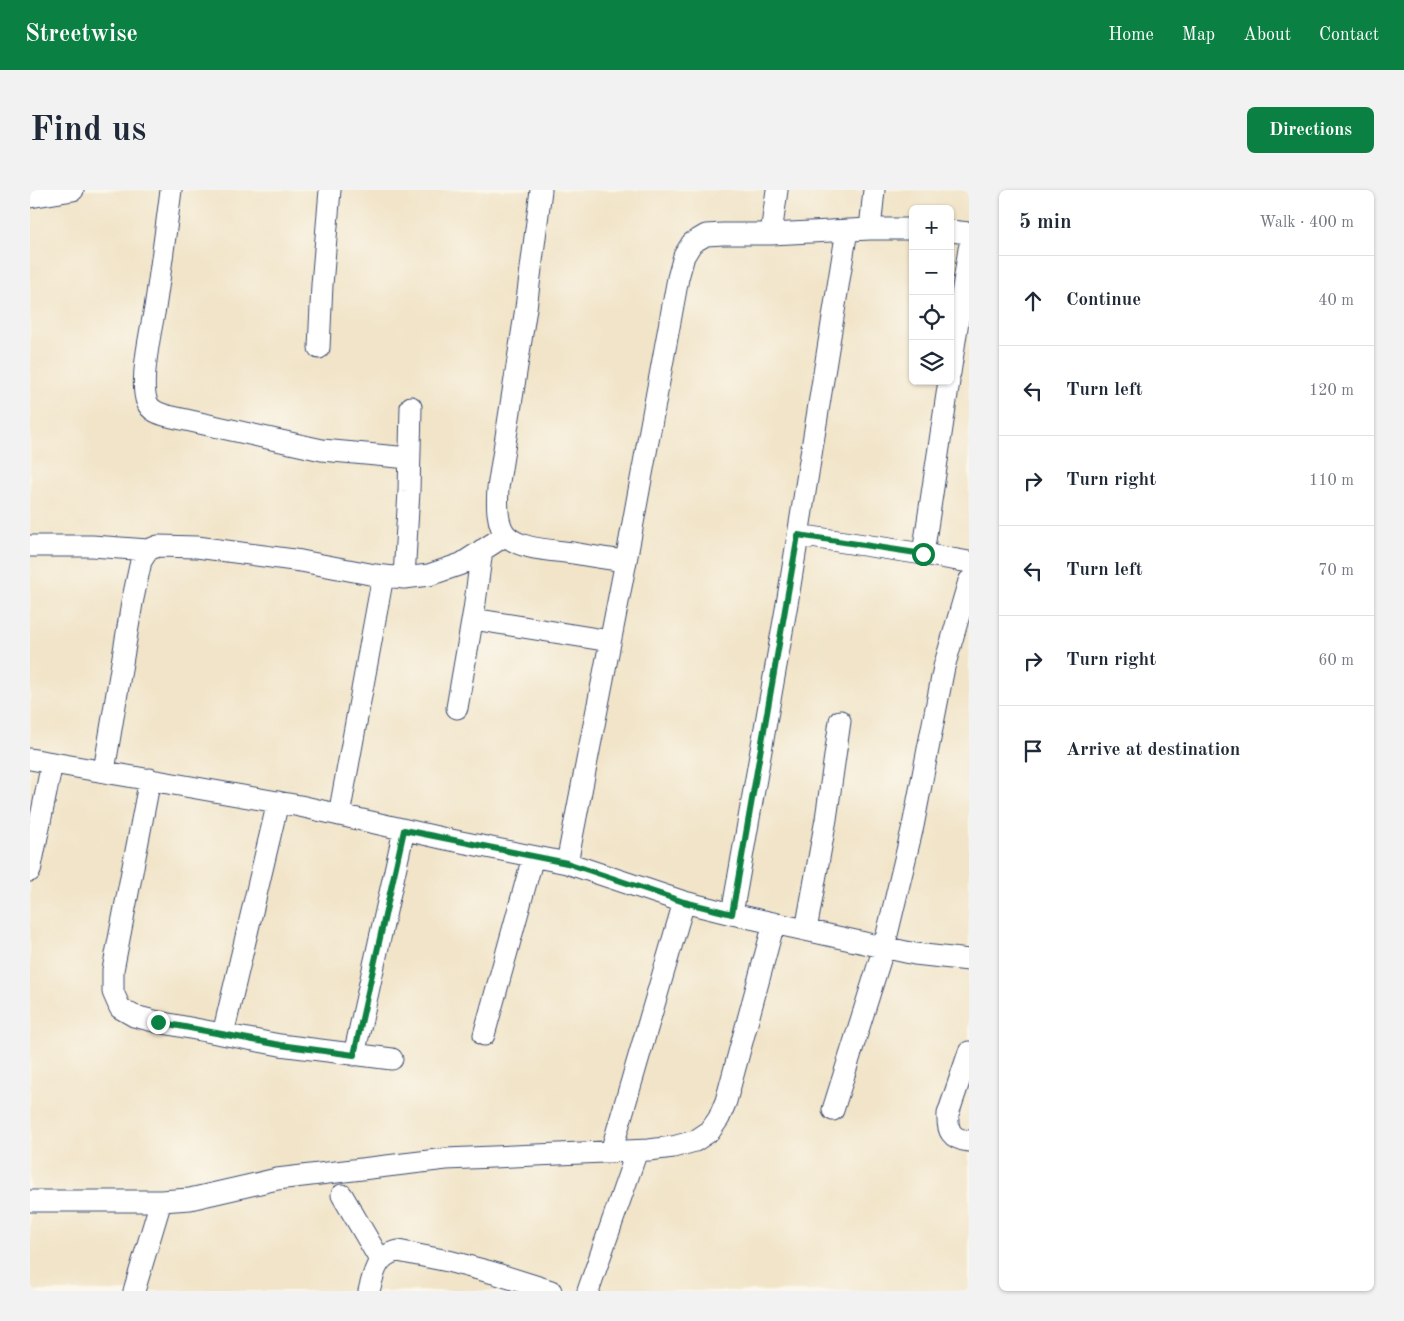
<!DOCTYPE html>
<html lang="en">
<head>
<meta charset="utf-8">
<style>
  body { margin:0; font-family:"Old Standard TT",serif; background:#f2f2f3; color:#1f2937 }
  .controls { position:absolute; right:15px; top:15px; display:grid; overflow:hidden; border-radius:8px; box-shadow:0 1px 4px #0004 }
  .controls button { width:45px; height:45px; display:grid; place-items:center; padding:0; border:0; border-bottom:1px solid #e0e1e3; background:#fff; color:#1f2937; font:25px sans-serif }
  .stop { position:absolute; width:15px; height:15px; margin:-11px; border:4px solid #0b8043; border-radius:50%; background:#fff }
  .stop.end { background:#0b8043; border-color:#fff; box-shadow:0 1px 5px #0008 }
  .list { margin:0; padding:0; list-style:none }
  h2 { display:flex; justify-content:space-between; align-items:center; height:65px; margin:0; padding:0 20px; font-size:21px }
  h2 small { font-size:16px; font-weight:400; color:#747a83 }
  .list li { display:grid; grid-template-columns:32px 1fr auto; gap:15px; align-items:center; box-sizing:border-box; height:90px; padding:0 20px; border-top:1px solid #e0e1e3 }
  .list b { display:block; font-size:19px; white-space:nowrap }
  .list em { font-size:16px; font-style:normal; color:#747a83 }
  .icon { flex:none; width:28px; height:28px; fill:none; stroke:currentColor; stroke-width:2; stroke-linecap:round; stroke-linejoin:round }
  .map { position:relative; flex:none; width:939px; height:1101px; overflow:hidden; border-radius:8px }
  header { display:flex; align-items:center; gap:30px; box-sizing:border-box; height:70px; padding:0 25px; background:#0b8043; color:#fff }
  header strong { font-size:24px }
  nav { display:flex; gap:28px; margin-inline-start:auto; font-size:18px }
  .intro { display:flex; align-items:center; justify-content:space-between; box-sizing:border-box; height:120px; padding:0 30px }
  h1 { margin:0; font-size:35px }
  .button { padding:12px 22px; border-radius:8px; background:#0b8043; color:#fff; font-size:18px; font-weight:700 }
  main { display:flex; gap:30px; padding:0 30px }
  aside { flex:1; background:#fff; border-radius:8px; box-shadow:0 1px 4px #0004 }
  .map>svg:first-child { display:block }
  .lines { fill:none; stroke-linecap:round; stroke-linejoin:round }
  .street-casing { stroke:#3b4a6e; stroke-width:23 }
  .street { stroke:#fff; stroke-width:21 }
  .route { stroke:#0b8043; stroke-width:6 }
</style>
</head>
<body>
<header>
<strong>Streetwise</strong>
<nav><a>Home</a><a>Map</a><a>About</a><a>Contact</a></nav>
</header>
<div class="intro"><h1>Find us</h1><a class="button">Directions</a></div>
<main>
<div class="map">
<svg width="939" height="1101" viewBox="0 0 939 1101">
  <rect width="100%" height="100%" fill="#fbf7ec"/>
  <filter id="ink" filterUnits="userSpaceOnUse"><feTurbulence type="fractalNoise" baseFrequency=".02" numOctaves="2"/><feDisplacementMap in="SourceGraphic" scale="10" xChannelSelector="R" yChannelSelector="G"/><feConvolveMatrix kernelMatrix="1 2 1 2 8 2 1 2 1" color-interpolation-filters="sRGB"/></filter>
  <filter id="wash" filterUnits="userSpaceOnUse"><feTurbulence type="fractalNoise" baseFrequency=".0096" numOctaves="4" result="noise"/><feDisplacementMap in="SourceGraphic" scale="20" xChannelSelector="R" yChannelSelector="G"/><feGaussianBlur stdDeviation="1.12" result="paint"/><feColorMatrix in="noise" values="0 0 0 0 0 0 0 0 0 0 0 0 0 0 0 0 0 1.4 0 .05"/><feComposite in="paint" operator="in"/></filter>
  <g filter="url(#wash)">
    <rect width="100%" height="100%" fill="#f1e4c8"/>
  </g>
  <g filter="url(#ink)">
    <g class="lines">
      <g class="street-casing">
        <path id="street" d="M141,0c-5,39 -10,78 -16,118 -4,21 -16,75 -8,94 3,9 13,12 21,14l154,34 87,8
          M511,0l-15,118 -28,180c-1,14 -2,37 9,48 14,14 46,14 66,17 17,3 35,6 53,8
          M0,7l43,-7
          M840,39l4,-39
          M920,41l19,2
          M741,44l6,-44
          M289,158l3,-63 8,-95
          M920,183l19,-124
          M768,345l125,19 46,8
          M0,356h62l56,4
          M893,364l26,-173
          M374,388l5,-87 2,-84
          M443,429l137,22
          M427,518l17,-98 8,-60
          M0,569l270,47 146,33 121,24 117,39 48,12 183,40 54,6
          M74,581l28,-168 9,-42 7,-11 10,-4 39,1 104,14 74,14 29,3 25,-3 32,-11 45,-29
          M120,589l-37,191v22l7,16 14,8 24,6 122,23 112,14
          M309,625l44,-239
          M537,673l59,-302 52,-283 6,-22 8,-13 14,-8 17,-1h48l99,-5h43
          M0,681l22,-108
          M702,724l56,-316 59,-368
          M776,740l20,-111 14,-98
          M193,844l55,-232
          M454,845l49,-178
          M939,862l-21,62c-1,17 3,25 21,27
          M324,865l50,-225
          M803,920l51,-163 29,-121 31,-159 25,-86
          M581,962l73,-250
          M312,1005l38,65
          M0,1011h131l29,-2 87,-20 169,-20 203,-9 24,-3 22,-6 15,-10 9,-13 7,-17 48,-178
          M104,1101l27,-90
          M339,1101c5,-18 7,-36 29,-40l50,10 46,12 57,18
          M558,1101l49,-140"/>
      </g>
      <use href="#street" class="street"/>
    </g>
  </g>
  <g class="lines" filter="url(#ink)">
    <path class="route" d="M128,832l122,23 74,10 50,-225 163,33 117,39 48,12 66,-379 125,19"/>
  </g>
</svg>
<div class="controls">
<button>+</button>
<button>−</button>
<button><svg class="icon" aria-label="locate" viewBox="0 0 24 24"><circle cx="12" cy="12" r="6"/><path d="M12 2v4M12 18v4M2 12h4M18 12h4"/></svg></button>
<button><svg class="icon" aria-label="layers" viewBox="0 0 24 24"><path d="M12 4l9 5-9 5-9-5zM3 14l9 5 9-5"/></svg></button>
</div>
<div class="stop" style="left:893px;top:364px"></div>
<div class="stop end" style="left:128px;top:832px"></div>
</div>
<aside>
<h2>5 min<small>Walk · 400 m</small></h2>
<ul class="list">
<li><svg class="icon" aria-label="ahead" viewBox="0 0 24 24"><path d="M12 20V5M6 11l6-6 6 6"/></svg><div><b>Continue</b></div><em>40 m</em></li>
<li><svg class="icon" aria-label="left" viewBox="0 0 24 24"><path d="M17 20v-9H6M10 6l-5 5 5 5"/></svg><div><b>Turn left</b></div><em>120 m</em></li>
<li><svg class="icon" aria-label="right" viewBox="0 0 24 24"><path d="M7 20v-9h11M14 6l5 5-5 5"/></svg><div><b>Turn right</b></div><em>110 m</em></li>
<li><svg class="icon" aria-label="left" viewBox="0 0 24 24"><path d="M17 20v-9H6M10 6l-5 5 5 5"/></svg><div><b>Turn left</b></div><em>70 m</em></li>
<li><svg class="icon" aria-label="right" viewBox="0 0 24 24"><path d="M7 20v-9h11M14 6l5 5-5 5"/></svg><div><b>Turn right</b></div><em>60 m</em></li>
<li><svg class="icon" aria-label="arrive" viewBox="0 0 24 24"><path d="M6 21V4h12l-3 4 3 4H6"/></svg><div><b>Arrive at destination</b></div></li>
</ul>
</aside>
</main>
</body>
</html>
